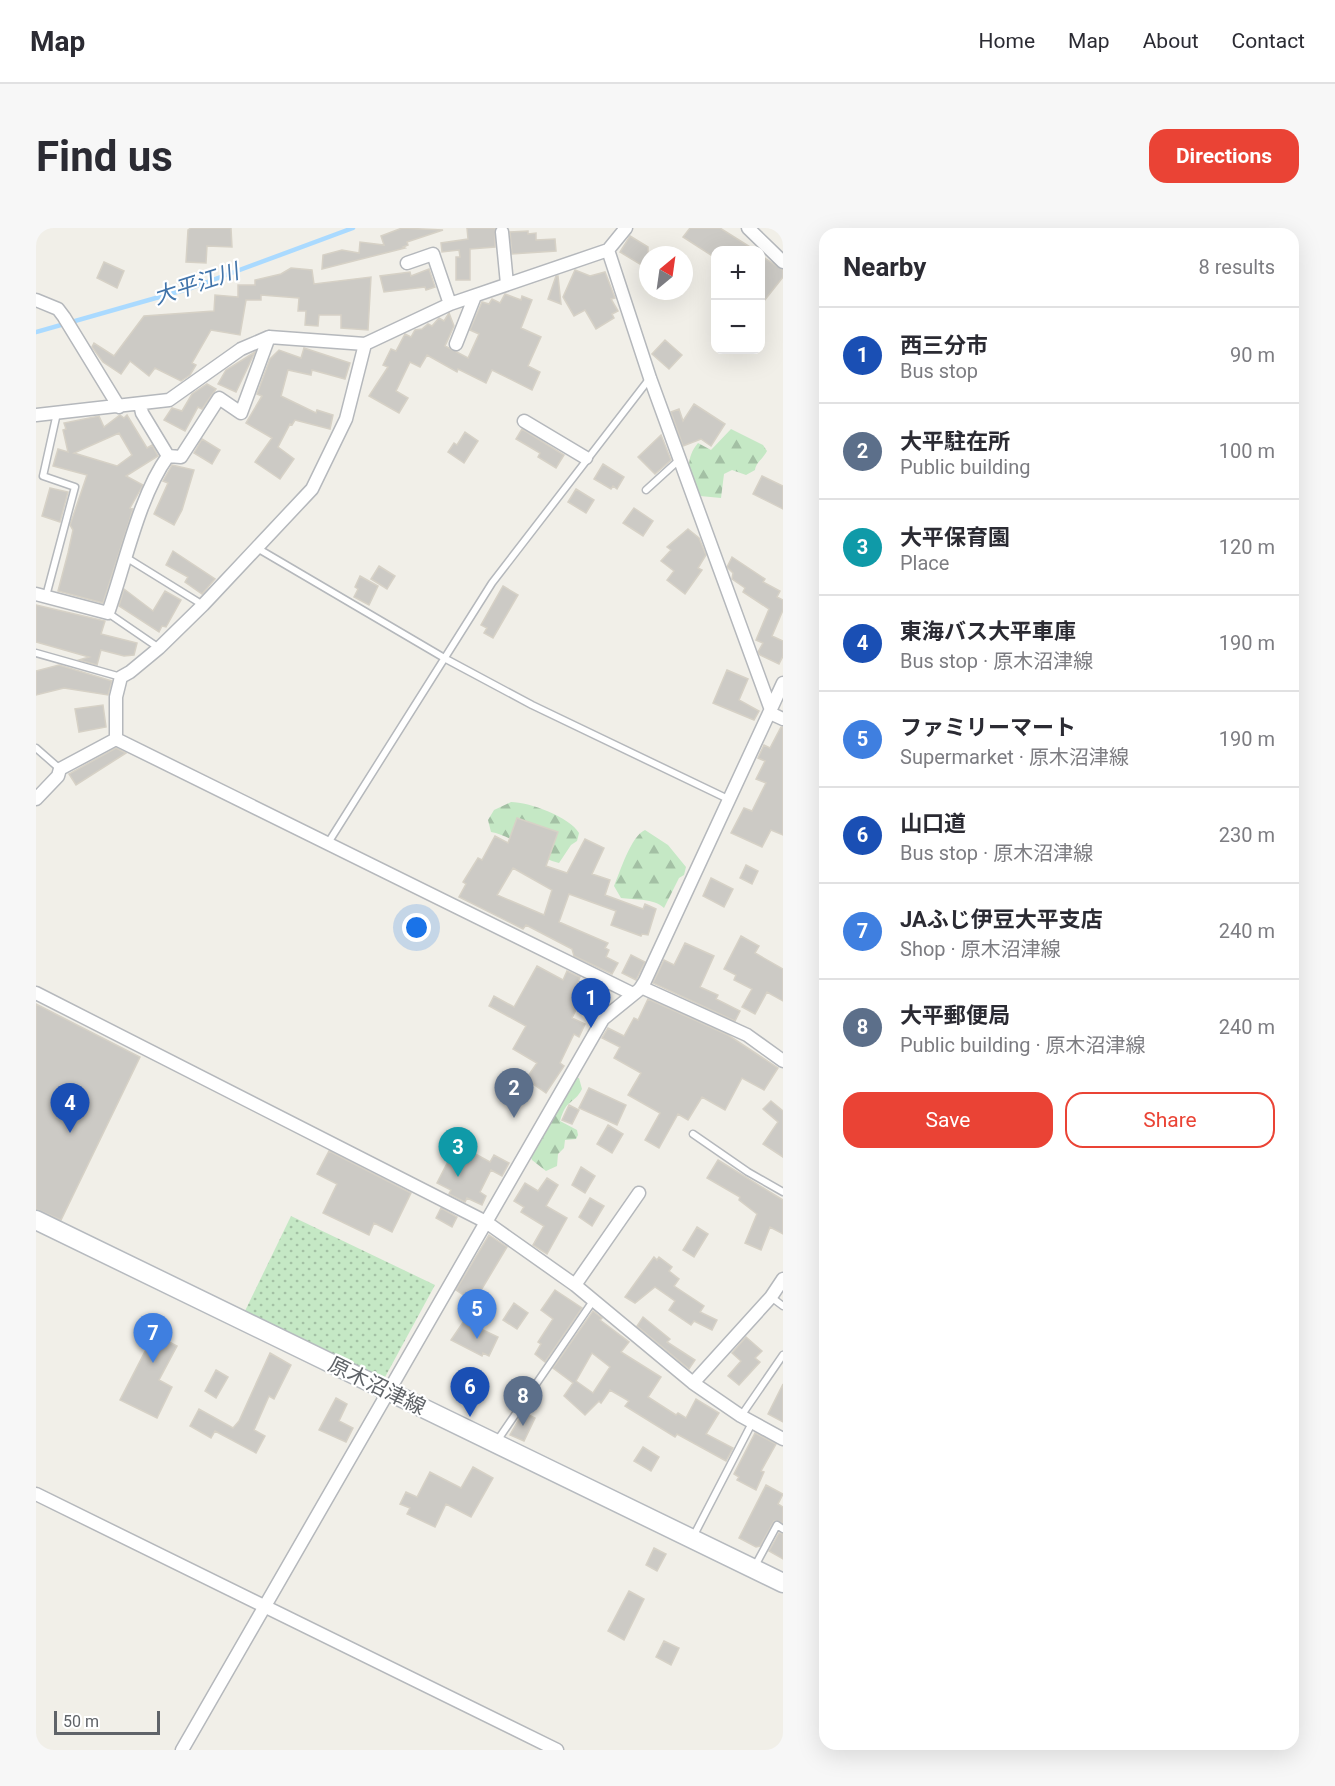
<!DOCTYPE html>
<html lang="en">
<head>
<meta charset="utf-8">
<style>
  body { margin:0; font-family:Roboto,"Noto Sans JP",sans-serif; background:#f7f7f7; color:#2b2b33 }
  .controls { position:absolute; right:18px; top:18px; display:grid; overflow:hidden; border-radius:12px; box-shadow:0 6px 24px #0002 }
  .controls button { width:54px; height:54px; display:grid; place-items:center; padding:0; border:0; border-bottom:2px solid #e1e1e2; background:#fff; color:#2b2b33; font:30px sans-serif }
  .compass { position:absolute; left:603px; top:18px; width:54px; height:54px; border-radius:50%; background:#fff; box-shadow:0 6px 24px #0002; rotate:29deg }
  .scale { position:absolute; left:18px; bottom:15px; width:106px; box-sizing:border-box; padding-left:6px; border:3px solid #5f6368; border-top:0; font-size:16px; line-height:21px; white-space:nowrap; color:#5f6368; -webkit-text-stroke:4px #fff; paint-order:stroke }
  .you { position:absolute; left:381px; top:700px; width:21px; height:21px; margin:-15px; border:4px solid #fff; border-radius:50%; background:#1a73e8; box-shadow:0 0 0 9px #1a73e833 }
  .badge { display:grid; place-items:center; width:39px; height:39px; border-radius:50%; background:#ea4335; color:#fff; font-size:20px; font-weight:700 }
  .pin { position:absolute; translate:-50% -50px; filter:drop-shadow(0 2px 3px #0008) }
  .pin::after { content:''; position:absolute; top:32px; width:21px; height:18px; background:inherit; clip-path:polygon(0 0,100% 0,50% 100%) }
  .list { margin:0; padding:0; list-style:none }
  h2 { display:flex; justify-content:space-between; align-items:center; height:78px; margin:0; padding:0 24px; font-size:26px }
  h2 small { font-size:20px; font-weight:400; color:#7c7c81 }
  .list li { display:grid; grid-template-columns:39px 1fr auto; gap:18px; align-items:center; box-sizing:border-box; height:96px; padding:0 24px; border-top:2px solid #e1e1e2 }
  .list b { display:block; font-size:22px; white-space:nowrap }
  .list p { margin:0; font-size:20px; white-space:nowrap; color:#7c7c81 }
  .list em { font-size:20px; font-style:normal; color:#7c7c81 }
  .actions { display:flex; gap:12px; padding:18px 24px }
  .actions a { flex:1; padding:14px 0; border:2px solid #ea4335; border-radius:18px; text-align:center; font-size:21px; color:#ea4335 }
  .actions .main { background:#ea4335; color:#fff }
  .map { position:relative; flex:none; width:747px; height:1522px; overflow:hidden; border-radius:18px }
  header { display:flex; align-items:center; gap:36px; box-sizing:border-box; height:84px; padding:0 30px; background:#fff; border-bottom:2px solid #e1e1e2 }
  header strong { font-size:28px }
  nav { display:flex; gap:33px; margin-inline-start:auto; font-size:21px }
  .intro { display:flex; align-items:center; justify-content:space-between; box-sizing:border-box; height:144px; padding:0 36px }
  h1 { margin:0; font-size:42px }
  .button { padding:15px 27px; border-radius:18px; background:#ea4335; color:#fff; font-size:21px; font-weight:700 }
  main { display:flex; gap:36px; padding:0 36px }
  aside { flex:1; background:#fff; border-radius:18px; box-shadow:0 6px 24px #0002 }
  .map>svg:first-child { display:block }
  .grass { fill:url(#grass-dots) }
  .forest { fill:url(#forest-firs) }
  .lines { fill:none; stroke-linecap:round; stroke-linejoin:round }
  .stream { stroke:#aadaff; stroke-width:4.5 }
  .building { fill:#cccac5; stroke:#d6d1c6; stroke-width:1.5; fill-rule:evenodd }
  .lane-casing { stroke:#b5b8bc; stroke-width:9 }
  .street-casing { stroke:#b5b8bc; stroke-width:15 }
  .secondary-casing { stroke:#b6babf; stroke-width:21 }
  .lane { stroke:#fff; stroke-width:6 }
  .street { stroke:#fff; stroke-width:12 }
  .secondary { stroke:#fff; stroke-width:18 }
  .labels { text-anchor:middle; dominant-baseline:central; stroke-width:4.5; stroke-linejoin:round; paint-order:stroke }
  .street-label { font-size:21px; fill:#5f6368; stroke:#fff }
  .water-label { font-size:22px; font-style:italic; fill:#4174aa; stroke:#fff }
</style>
</head>
<body>
<header>
<strong>Map</strong>
<nav><a>Home</a><a>Map</a><a>About</a><a>Contact</a></nav>
</header>
<div class="intro"><h1>Find us</h1><a class="button">Directions</a></div>
<main>
<div class="map">
<svg width="747" height="1522" viewBox="0 0 747 1522">
  <defs>
    <pattern id="grass-dots" width="8" height="8" patternUnits="userSpaceOnUse" patternTransform="scale(1.5)"><rect width="8" height="8" fill="#c5e8c5"/><path d="M2 2h.1M6 6h.1" fill="none" stroke="#a3c0a4" stroke-width="1.8" stroke-linecap="round"/></pattern>
    <pattern id="forest-firs" width="22" height="20" patternUnits="userSpaceOnUse" patternTransform="scale(1.5)"><rect width="22" height="20" fill="#c5e8c5"/><path d="M5 1l3.5 6h-7zM16 11l3.5 6h-7z" fill="#a3c0a4"/></pattern>
  </defs>
  <rect width="100%" height="100%" fill="#f1efe8"/>
  <path class="grass" d="M255,988l144,69 -51,94 -139,-68z"/>
  <path class="forest" d="M695,201l32,16 4,6c-4,8 -11,11 -12,19l-9,5 -14,-5 -8,4 -3,24 -21,-2c-12,-17 -16,-37 -2,-53l13,7z
    M475,574c18,0 59,15 68,31l-2,8 -6,4 -12,18c-25,-6 -45,-27 -68,-31l-3,-12 6,-10z
    M609,602l23,15 18,22 -2,8 -5,3 -15,30c-10,-10 -30,-8 -43,-10l-7,-12c6,-14 17,-50 31,-56z
    M538,849l5,1 3,11c-9,17 -15,8 -22,32l17,9 1,5 -2,4 -11,1 -1,8 -6,6 -1,12 -11,5 -14,-11 -2,-5z"/>
  <g class="lines">
    <path class="stream" d="M0,104l155,-44 162,-60"/>
  </g>
  <path class="building" d="M155,0h40l1,19 -25,-1 -1,17 -20,-1 2,-32z
    M366,0l41,2 -36,12 1,3 -5,2 2,1 -83,21 1,-14 19,-5 17,3 1,-11 24,3 -3,-9z
    M431,0h28v19l-25,2v31h-14v-23h4l-1,-7 -17,2 -1,-9 27,-4z
    M654,0h30l35,22h-39l-2,7 -31,-20z
    M492,3v3l8,-1v7l19,-1 1,12 -44,3 -2,-22z
    M594,8l18,11v22l-28,-17z
    M724,27l23,15v7l-23,29z
    M68,34l20,9 -7,17 -20,-10z
    M255,40l21,2 2,14 57,-7 -3,53 -27,-2v-13h-22l-1,11 -13,-1 1,-14h-8l1,-13 -38,-3v5h-15l-6,35 -29,-5 -19,33 4,2 -6,10 -9,6 -26,-13 -6,8 -19,-15 -9,13 -18,-12 -11,-15 2,-4 20,13 30,-40 70,-5 1,-16 23,2v-12h17v-5l26,-6z
    M393,41l6,18 -9,3 -1,-3 -41,5 -4,-16 30,-4 1,4z
    M539,42l15,6 15,-4 10,26 -4,1 7,12 -6,3 2,4 -18,11 -11,-19 -11,6 -11,-19z
    M520,48h2l3,28 -13,-5z
    M469,66l16,6 1,-4 10,4 -11,28 20,9 -13,29 12,6 -8,18 -40,-20 -6,13 -28,-14 -1,3 -30,-17 -7,12 -10,-5 -14,29 12,7 -9,15 -30,-17 19,-29 -5,-2 8,-16 5,2 9,-17 6,3 4,-7 7,-1 6,-5 4,2 7,-8 5,3 5,-8 5,13 -9,20 23,12 11,-24 -9,-4 12,-28 7,2 3,-5 8,4z
    M629,112l17,15 -13,14 -17,-15z
    M268,120l46,15 -5,16 -33,-9 -1,5 -23,-5 -7,26 35,17 1,-3 16,5 -3,14 -35,-9 -3,5 -2,-1 -12,23 16,12 -14,20 -25,-17 17,-24 -26,-15 16,-27 -5,-2 13,-35 9,-9 22,8z
    M219,124l-19,40 -18,-8 8,-14z
    M171,156l9,5 -14,20 -4,-2 -13,24 -21,-11 8,-12 10,3 10,-17z
    M658,176l31,20 -14,22 -10,-7 -18,7 -12,-34 8,-3 4,12z
    M84,187l4,3 3,-3 20,33 5,-3 6,11 -32,20 17,9 -13,23 3,1 -30,94 -45,-12 10,-38 5,-23 -3,-5 17,-50 -34,-9 5,-17 10,3 -5,-22 3,-1 -2,-6 35,-7 5,11zM83,205l13,22 -15,11 -43,-13z
    M486,201l42,26 -8,13 -18,-11 2,-4 -24,-14z
    M429,204l13,9 -14,22 -16,-11 6,-9 3,2z
    M625,207l10,25 -16,14 -17,-17z
    M166,211l18,11 -8,14 -18,-11z
    M567,236l21,13 -7,12 -4,-3 -2,3 -17,-10z
    M136,237l22,5 -12,40 -8,15 -20,-11 14,-31 -5,-2z
    M726,248l21,10v23l-30,-15z
    M14,260l18,4 -8,30 -18,-6z
    M540,261l18,11 -8,13 -18,-11z
    M598,280l19,13 -10,15 -20,-13z
    M652,301l11,9 7,17 -8,13 4,2 -17,24 -18,-14 7,-9 -13,-10 10,-11 -4,-3z
    M137,323l42,28 -13,15 -17,-12 3,-5 -22,-12z
    M696,329l33,22 -2,3 17,9 -3,6 6,3v10l-11,26 11,5v15l-4,8 -19,-9 -2,-3 5,-9 -7,-3 13,-31 -26,-17 2,-4 -13,-9 1,-6 -6,-6z
    M343,338l16,10 -8,13 -16,-10z
    M324,348l18,10 -9,19 -15,-8 4,-8 -3,-2z
    M467,358l15,9 -25,43 -9,-5 3,-5 -6,-3z
    M88,361l29,22 12,-20 16,9 -15,27 -4,-1 -3,6 -40,-26z
    M0,377l69,16 -4,13 36,9 -3,12 -10,1 -23,-6 -4,15 -18,-5 10,-3 -53,-15z
    M23,437l53,16 -4,14 -44,-7 -28,7v-24z
    M691,442l21,9 -9,21 20,11 -5,9 -41,-17z
    M67,477l3,22 -27,5 -4,-23z
    M745,499h2v108l-12,-5 -9,17 -31,-14 13,-25 8,3 14,-28 -10,-4 9,-18 -7,-3 6,-13 6,3z
    M80,520l10,5 -50,32 -7,-11z
    M481,590l41,14 -12,34 21,7 18,-34 19,9 -12,26 18,6 -5,15 38,14 2,-5 11,5 -8,26 -6,-1 -1,2 -30,-11 5,-14 -47,-17 -10,28 49,21 -3,5 4,2 -3,7 12,6 -6,11 -38,-18 -2,-7 -46,-24 -3,4 -64,-32 7,-13 -3,-2 15,-24 4,2 13,-24 13,7zM477,640l39,22 -8,25 -47,-20z
    M710,637l12,6 -6,13 -12,-6z
    M675,650l22,11 -9,18 -21,-11z
    M705,708l18,10 -4,7 28,16v32l-16,-9 -12,22 -13,-7 10,-18 -18,-9 2,-5 -12,-6z
    M649,715l29,13 -14,31 18,8 -2,4 24,12 -5,10 -82,-38 11,-23 10,5z
    M595,727l14,7 -9,18 -14,-7z
    M501,738l26,14 4,-9 13,6 -3,7 9,5 -14,29 13,6 -6,13 -5,-3 -14,29 4,3 -18,27 -20,-14 11,-16 -24,-14 13,-23 -37,-20 5,-10 20,11z
    M612,771l80,36 50,33 -14,22 -22,-12 -17,32 -23,-13 -14,23 -10,-6 -19,34 -14,-8 15,-27 -32,-18 13,-22 -27,-15 6,-11 -18,-9 6,-10 16,8 10,-18 4,2z
    M0,776l104,53 -79,163 -25,-11z
    M553,860l37,17 -9,20 -38,-17z
    M735,873l12,10v46l-20,-13 15,-22 -15,-13z
    M533,877l10,5 -7,14 -10,-4z
    M572,897l15,9 -11,19 -15,-9z
    M421,916l33,18 4,-7 15,8 -7,13 -11,-6 -11,22 6,4 -4,9 -15,-7 -2,4 -16,-8 2,-4 -14,-7z
    M293,923l82,42 -19,39 -18,-9 -5,12 -46,-22 14,-29 -20,-10z
    M682,932l65,40v34l-13,-7 -9,23 -16,-7 12,-29 -18,-14 1,-3 -33,-19z
    M545,939l14,9 -10,17 -13,-8z
    M511,950l11,7 -12,21 21,12 -20,36 -14,-9 11,-19 -23,-14 3,-5 -10,-6 11,-18 13,8z
    M554,970l14,8 -12,20 -13,-9z
    M405,980l16,9 -5,10 -16,-9z
    M661,999l11,7 -14,23 -11,-7z
    M453,1007l18,12 -33,55 -18,-12z
    M618,1029l3,3 2,-3 13,10 -3,4 10,8 -5,7 30,20 -4,6 17,8 -5,10 -18,-9 -3,4 -22,-15 6,-9 -20,-14 -20,16 -10,-6z
    M519,1062l27,18 -37,54 -10,-8 6,-10 -3,-2 15,-23 -12,-9z
    M478,1075l14,10 -11,16 -14,-9z
    M557,1083l9,7 -2,2 29,22 -8,10 40,25 -13,20 28,18 2,-2 8,5 10,-19 23,14 -13,21 27,14 -7,13 -49,-27 -2,3 -50,-31 4,-5 -19,-11 -9,13 -2,-2 -14,14 -21,-19 9,-13 -20,-15zM556,1125l18,14 -17,26 -17,-12z
    M607,1089l27,22 -3,3 28,18 -6,9 -52,-43z
    M428,1093l34,16 -9,19 -6,-3 -1,3 -31,-16z
    M118,1106l23,12 -18,34 13,7 -15,31 -37,-18z
    M710,1109l16,14 -7,7 5,4 -21,23 -11,-9 13,-15 -9,-8z
    M234,1125l21,12 -17,34 -5,-3 -15,34 11,6 -9,17 -41,-22 -4,7 -21,-12 9,-17 34,19 6,-7z
    M180,1142l12,7 -12,21 -11,-7z
    M747,1156v38l-15,-8z
    M300,1170l11,6 -8,17 14,7 -7,14 -27,-12z
    M487,1184l12,6 -11,23 -14,-6z
    M719,1205l21,11 -15,27 3,1 -8,18 -19,-10 2,-3 -5,-3z
    M607,1219l16,10 -8,14 -17,-10z
    M437,1239l20,11 -22,39 -25,-13 -11,23 -28,-13 3,-6 -10,-4 6,-12 11,5 13,-25 31,16z
    M730,1257l17,9 -5,10 5,3v16l-9,-2 -14,25 -4,1 -17,-9z
    M743,1305l4,1v25l-14,-8z
    M618,1320l12,6 -9,17 -11,-6z
    M593,1363l15,8 -20,41 -16,-9z
    M628,1413l15,7 -8,17 -15,-8z"/>
  <g class="lines">
    <g class="lane-casing">
      <path id="lane" d="M610,262l33,-30
        M221,320l189,111 86,46 196,94
        M91,330l76,47
        M10,368l29,-109 -32,-11 14,-63
        M72,385l51,35
        M0,425l85,24
        M0,520l24,21
        M292,615l164,-260 158,-205
        M657,906l55,38 35,20
        M735,1069l12,9
        M705,1188l42,-61
        M461,1213l96,-140
        M657,1309l59,-114
        M719,1338l22,-41 6,4"/>
    </g>
    <g class="street-casing">
      <path id="street" d="M712,0l35,34
        M466,4l5,52
        M572,22l42,128 121,332
        M371,35l26,-9 17,50
        M0,72l22,9 6,8 55,90
        M420,116l19,-48
        M104,176l2,9 26,43
        M0,187l133,-15 72,-51 28,-12 96,7 85,-40 158,-54 18,-22
        M488,193l62,37
        M0,366l72,19c17,-48 31,-117 60,-157l13,1 38,-59 22,15 28,-76
        M734,485l13,6
        M80,511l517,255
        M0,571l22,-23 2,-7 56,-30v-42l5,-20 9,-5 29,-24 44,-43 109,-116 34,-70 19,-75
        M605,759l106,48 36,26
        M0,765l450,229 89,63 118,98 48,33 42,23
        M539,1057l64,-92
        M657,1155l78,-86 12,-18
        M0,1266l521,256
        M146,1522l421,-731 37,-30 5,-8 138,-298"/>
    </g>
    <g class="secondary-casing">
      <path id="secondary" d="M0,992l747,363"/>
    </g>
    <use href="#lane" class="lane"/>
    <use href="#street" class="street"/>
    <use href="#secondary" class="secondary"/>
  </g>
  <g class="labels">
    <g class="street-label">
      <text transform="translate(341 1158) rotate(26)">原木沼津線</text>
    </g>
    <g class="water-label">
      <text transform="translate(160 56) rotate(-18)">大平江川</text>
    </g>
  </g>
</svg>
<div class="controls">
<button>+</button>
<button>−</button>
</div>
<svg class="compass" viewBox="-18 -18 36 36"><path d="M0-13l5 13h-10z" fill="#e53935"/><path d="M0 13l5-13h-10z" fill="#7c7c81"/></svg>
<div class="scale">50 m</div>
<div class="you"></div>
<div class="pin badge" style="left:555px;top:800px;background:#1a4fb4">1</div>
<div class="pin badge" style="left:478px;top:890px;background:#5c6f8a">2</div>
<div class="pin badge" style="left:422px;top:949px;background:#0f9aa8">3</div>
<div class="pin badge" style="left:34px;top:905px;background:#1a4fb4">4</div>
<div class="pin badge" style="left:441px;top:1111px;background:#3f7fe0">5</div>
<div class="pin badge" style="left:434px;top:1189px;background:#1a4fb4">6</div>
<div class="pin badge" style="left:117px;top:1135px;background:#3f7fe0">7</div>
<div class="pin badge" style="left:487px;top:1198px;background:#5c6f8a">8</div>
</div>
<aside>
<h2>Nearby<small>8 results</small></h2>
<ul class="list">
<li><span class="badge" style="background:#1a4fb4">1</span><div><b>西三分市</b><p>Bus stop</p></div><em>90 m</em></li>
<li><span class="badge" style="background:#5c6f8a">2</span><div><b>大平駐在所</b><p>Public building</p></div><em>100 m</em></li>
<li><span class="badge" style="background:#0f9aa8">3</span><div><b>大平保育園</b><p>Place</p></div><em>120 m</em></li>
<li><span class="badge" style="background:#1a4fb4">4</span><div><b>東海バス大平車庫</b><p>Bus stop · 原木沼津線</p></div><em>190 m</em></li>
<li><span class="badge" style="background:#3f7fe0">5</span><div><b>ファミリーマート</b><p>Supermarket · 原木沼津線</p></div><em>190 m</em></li>
<li><span class="badge" style="background:#1a4fb4">6</span><div><b>山口道</b><p>Bus stop · 原木沼津線</p></div><em>230 m</em></li>
<li><span class="badge" style="background:#3f7fe0">7</span><div><b>JAふじ伊豆大平支店</b><p>Shop · 原木沼津線</p></div><em>240 m</em></li>
<li><span class="badge" style="background:#5c6f8a">8</span><div><b>大平郵便局</b><p>Public building · 原木沼津線</p></div><em>240 m</em></li>
</ul>
<div class="actions"><a class="main">Save</a><a>Share</a></div>
</aside>
</main>
</body>
</html>
